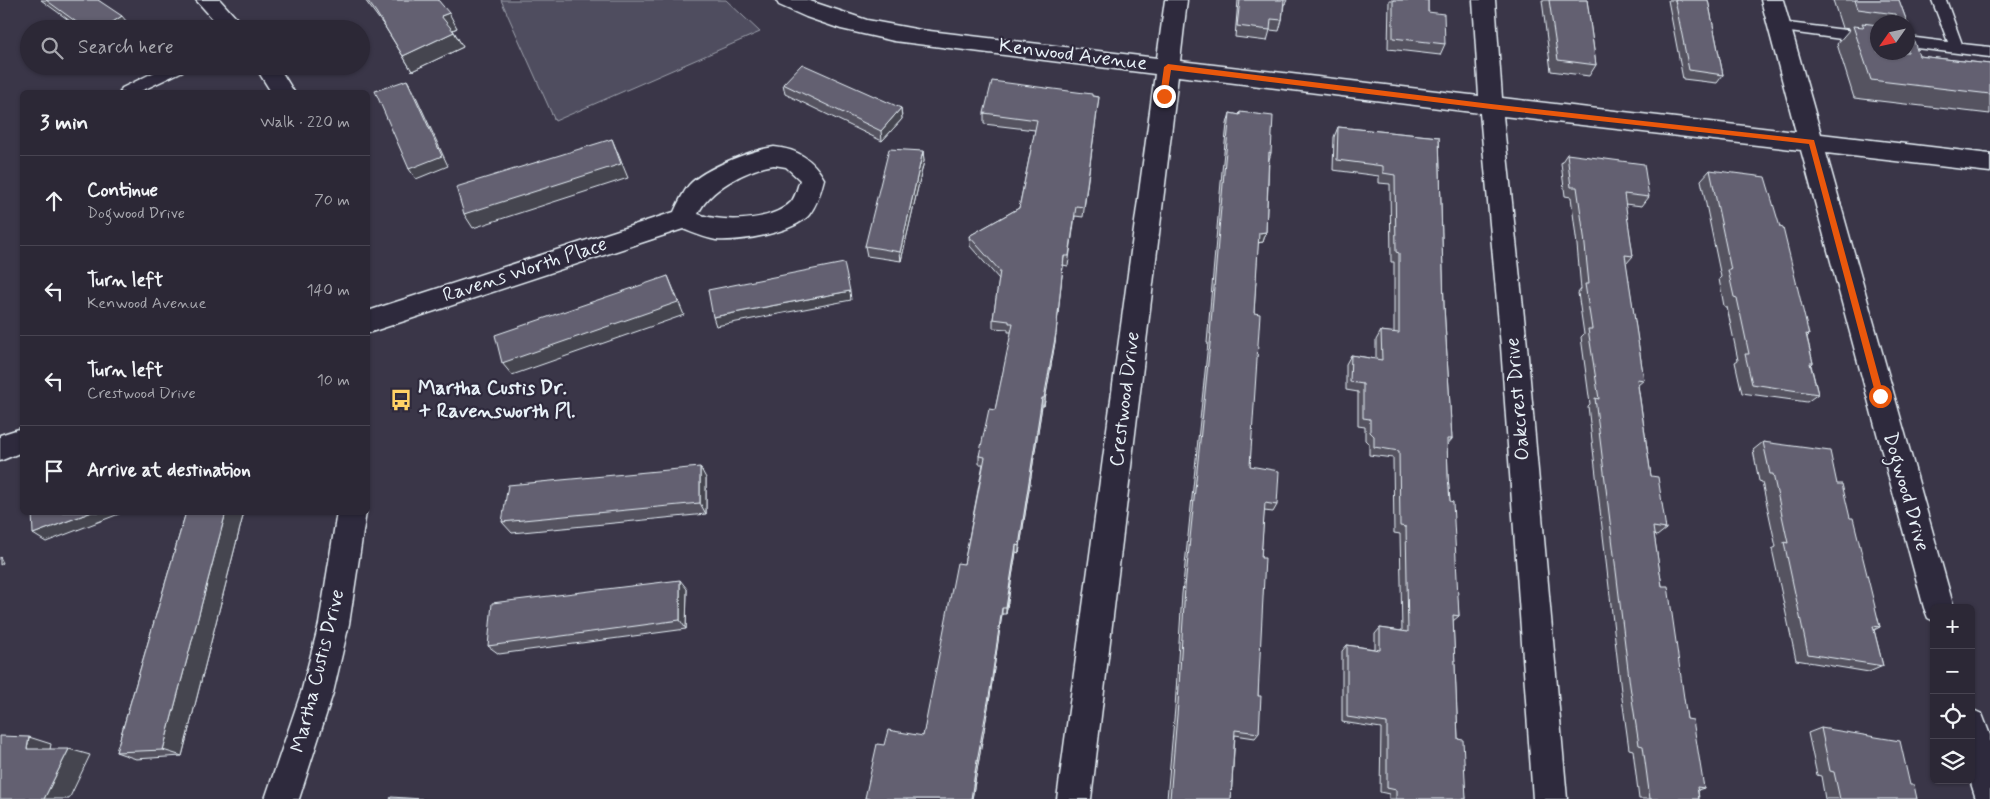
<!DOCTYPE html>
<html lang="en">
<head>
<meta charset="utf-8">
<style>
  body { margin:0; font-family:Mynerve,sans-serif; background:#383442; color:#f1f3f6 }
  .controls { position:absolute; right:15px; bottom:15px; display:grid; overflow:hidden; border-radius:8px; box-shadow:0 1px 4px #0004 }
  .controls button { width:45px; height:45px; display:grid; place-items:center; padding:0; border:0; border-bottom:1px solid #484451; background:#2c2836; color:#f1f3f6; font:25px sans-serif }
  .compass { position:absolute; left:1870px; top:15px; width:45px; height:45px; border-radius:50%; background:#2c2836; box-shadow:0 1px 4px #0004; rotate:236deg }
  .stop { position:absolute; width:15px; height:15px; margin:-11px; border:4px solid #ea580c; border-radius:50%; background:#fff }
  .stop.end { background:#ea580c; border-color:#fff; box-shadow:0 1px 5px #0008 }
  .list { margin:0; padding:0; list-style:none }
  h2 { display:flex; justify-content:space-between; align-items:center; height:65px; margin:0; padding:0 20px; font-size:21px }
  h2 small { font-size:16px; font-weight:400; color:#a6a6ad }
  .list li { display:grid; grid-template-columns:32px 1fr auto; gap:15px; align-items:center; box-sizing:border-box; height:90px; padding:0 20px; border-top:1px solid #484451 }
  .list b { display:block; font-size:19px; white-space:nowrap }
  .list p { margin:0; font-size:16px; white-space:nowrap; color:#a6a6ad }
  .list em { font-size:16px; font-style:normal; color:#a6a6ad }
  .icon { flex:none; width:28px; height:28px; fill:none; stroke:currentColor; stroke-width:2; stroke-linecap:round; stroke-linejoin:round }
  .map { position:relative; flex:none; width:1990px; height:799px; overflow:hidden }
  .search { position:absolute; background:#2c2836; box-shadow:0 1px 4px #0004; left:20px; top:20px; width:350px; height:55px; display:flex; align-items:center; gap:12px; box-sizing:border-box; padding:0 18px; border-radius:28px; color:#a6a6ad; font-size:19px }
  .panel { position:absolute; background:#2c2836; box-shadow:0 1px 4px #0004; left:20px; top:90px; width:350px; height:425px; border-radius:8px }
  .map>svg:first-child { display:block }
  .green { fill:#504e5f; stroke:#9ca0ac }
  .lines { fill:none; stroke-linecap:round; stroke-linejoin:round }
  .service-casing { stroke:#e8f1f8; stroke-width:3 }
  .minor-casing { stroke:#e8f1f8; stroke-width:3 }
  .service { fill:#2f2a3d; fill-rule:evenodd }
  .minor { fill:#2f2a3d; fill-rule:evenodd }
  .wall { fill:#555361; stroke:#e8f1f8 }
  .shaded-wall { fill:#45444f; stroke:#e8f1f8 }
  .building { fill:#636171; stroke:#e8f1f8 }
  .route { fill:#ea580c }
  .labels { text-anchor:middle; dominant-baseline:central; stroke-width:4.5; stroke-linejoin:round; paint-order:stroke }
  .street-label { font-size:20px; fill:#e8f1f8; stroke:#2f2a3d }
  .poi-label { font-size:20px; font-weight:bold; fill:#e8f1f8; stroke:#2f2a3d; text-anchor:start }
</style>
</head>
<body>
<div class="map">
<svg width="1990" height="799" viewBox="0 0 1990 799">
  <rect width="100%" height="100%" fill="#3a3648"/>
  <filter id="ink" filterUnits="userSpaceOnUse"><feTurbulence type="fractalNoise" baseFrequency=".02" numOctaves="2"/><feDisplacementMap in="SourceGraphic" scale="10" xChannelSelector="R" yChannelSelector="G"/><feConvolveMatrix kernelMatrix="1 2 1 2 8 2 1 2 1" color-interpolation-filters="sRGB"/></filter>
  <g filter="url(#ink)">
    <path class="green" d="M501,0h225l34,32 -205,89z"/>
    <g class="lines">
      <g class="service-casing">
        <path id="service" d="M1932,0h14l16,44 28,3v10l-82,-10v-10l40,5z
          M1780,22l98,12v10l-103,-14 -2,-3 2,-3z
          M167,66h20l-2,4 -46,22h-19l2,-4z"/>
      </g>
      <g class="minor-casing">
        <path id="minor" d="M196,0h24l26,29h-24z
          M776,0h31l60,20 54,10 236,28 8,-58h22l-7,61 299,35 -6,-96h22l7,98 294,34 -35,-132h22l38,134 169,20v18l-164,-19 128,455h-20v13l-6,-3 -4,-10 -123,-458 -298,-34 24,230 40,453h-34l-32,-453 -21,-233 -302,-37 -87,723h-34l98,-725 -261,-33 -53,-12 -35,-12 -27,-12z
          M255,66h23l16,26h-23z
          M774,147c23,2 39,12 50,32 -3,12 -7,26 -15,36 -16,18 -70,27 -93,25 -11,-2 -23,-7 -33,-11l-315,104v-22l306,-99c4,-9 9,-19 15,-27 16,-17 62,-35 85,-38zM774,165l12,2 14,13c-3,8 -4,16 -9,22 -20,20 -68,21 -93,12 11,-25 49,-45 76,-49z
          M22,428v24l-22,9v-26z
          M337,512h29l-17,112 -16,69 -34,106h-34l36,-106 18,-69z
          M1971,709l11,5 8,21v64h-14l-6,-19z"/>
      </g>
      <use href="#service" class="service"/>
      <use href="#minor" class="minor"/>
    </g>
    <path class="wall" d="M41,0h57l33,27 -2,2h-48z
      M365,0h73l19,28 -4,2 10,17 -51,24 -27,-44z
      M1238,0h49l-2,4h-1l-2,16 -3,11 -9,-1 -3,11 -32,-4z
      M1389,0h39v12l17,32 -5,11 -52,-6z
      M1542,0h45l9,65 -7,11 -38,-5z
      M1668,0h40l15,75 -6,8 -34,-4z
      M1833,0h66l8,22h-29v30l41,4 71,8v50l-136,-16 -17,-54 13,-15 -8,-1z
      M783,84l118,24 1,11 -20,22 -97,-47z
      M1092,96l7,1 -16,120 -8,-1 -7,50 -5,-1 -8,77 -11,64h-2l-23,147 -3,-1 -10,62h-4l-12,82 -18,103h-106l-1,-1 19,-53 39,-9 41,-172 19,-100h-4v-8l16,-46 17,-78h-4v-3l-15,-1v-9l6,-40 -29,-33 -1,-10 50,-28 16,-78 -51,-6v-11z
      M1240,112l31,41 -2,7 -3,72 -3,10 -5,1 -4,70 -4,153 27,39 -4,7 -9,-1 -3,47 -3,138 1,37 -4,5 -20,-3 -4,64h-64l8,-91 7,-114 26,-251h-1l15,-172 5,-47 3,-11 9,2z
      M1338,127l101,10 5,169 8,133 -5,6 1,31 11,140 -6,5 5,118 8,60h-77v-5l-9,-2 1,-64 -39,-6v-71l5,-6 28,4v-15l5,-6 22,3 -2,-97 -6,-1 -1,-75 -24,-3v-11l-4,-4v-13l-7,-1v-34l-12,-2v-26l5,-9 25,4v-19l5,-9 13,2v-71h-3l-1,-78 -11,-1v-7l-46,-6 1,-33z
      M923,151l1,10 -23,100 -34,-5 -2,-10z
      M1567,154l82,43 -7,9 -17,-2 8,52 -7,8 18,116 -6,5 13,91 15,53 -9,7 -3,-1 8,51 25,133 17,69 -6,2 1,9h-60l-6,-49 -4,-1 -8,-58 -33,-285 2,-2 -9,-67 3,-3 -6,-41 3,-4 -4,-44 -6,-48 -6,-1 -4,-33z
      M1710,170l99,165 -2,2 6,26 -2,2 7,29 -11,8 -65,-9 -7,-31 3,-2 -11,-53 -3,-1 -5,-27 2,-2 -20,-97z
      M1763,442l74,42 43,143 -6,3 9,36 -14,6 -73,-12 -24,-111 4,-2 -14,-65 -3,-1 -6,-31z
      M706,478v36l-194,19 -10,-11z
      M186,512h58l-62,244 -46,3 -20,-7z
      M687,589l-1,40 -187,25 -11,-8z
      M1821,728l89,57 7,14h-92l-4,-23 -4,-1 -9,-42z"/>
    <path class="shaded-wall" d="M449,13l8,15 -7,3 -9,-15z
      M122,16l9,11 -2,2h-27z
      M454,32l9,15 -51,24 -9,-15z
      M407,80l6,10 35,76 -32,13 -7,-10z
      M901,108l1,11 -20,22 -1,-10z
      M612,139l16,39 -155,50 -9,-14z
      M923,151l1,10 -23,100 -1,-9z
      M1266,232l-3,10 -7,1 3,-10z
      M1064,256l-9,86 -11,64v-8z
      M668,276l16,39 -172,60 -10,-12z
      M850,291l1,9 -135,26 -3,-9z
      M1042,398v8l-23,147v-7z
      M700,467l6,11v36l-6,-11z
      M92,512h32l-78,30 -13,-8z
      M226,512h18l-62,244 -19,-6z
      M1016,545v7l-10,62v-6z
      M0,557l3,6 -3,2z
      M680,580l7,9 -1,40 -6,-9z
      M1002,608v6l-12,82 -18,103h-1z
      M29,737l22,7 -2,11 -22,-6z
      M69,749l21,6 -21,44h-25z"/>
    <path class="building" d="M46,0h52l24,16 -20,13h-16z
      M367,0h71l11,13 -8,3 13,16 -51,24 -27,-44z
      M1240,0h44l-2,20 -11,-1 -1,11 -33,-4z
      M1393,0h35v12l16,2 1,30 -52,-6z
      M1549,0h38l9,65 -38,-5z
      M1675,0h33l15,75 -34,-5z
      M1855,0h44l8,22h-11v-6l-1,-2 -37,-5z
      M1862,23l16,2v27h30v-29l11,33 71,8v30l-119,-14 -18,-54 11,1z
      M802,64l99,44 -20,23 -98,-47z
      M407,80l35,76 -33,13 -34,-78z
      M992,81l100,13v2l7,1 -15,110 -8,-1 -7,50h-5l-8,77 -12,65h-2l-23,148 -3,-1 -10,63h-4l-12,83 -15,81 -4,27h-99l-7,-1 12,-54 7,1 4,-15 35,6 34,-173 7,1 21,-107 -6,-1 10,-47 6,1 18,-87h-4v-2l-16,-2 7,-48 -31,-35 50,-28 18,-88 -53,-7z
      M1240,112l33,4 -2,37 -2,-1 -3,80 -7,1 -5,80 6,1 -10,152 29,5 -2,34 -12,-2 -4,55h4l-7,138h3l-2,37 -24,-3 -4,69h-61l8,-96 7,-116 26,-253h-1l15,-173 5,-48 10,2z
      M1338,127l101,10 5,169 8,133h-5l1,37 2,25 3,1 6,114 -6,-1 5,124 5,1 3,59h-70v-9l-9,-2v-65l-40,-6v-72l33,5v-22l28,4 -2,-105 -6,-1 -1,-75 -25,-4v-11l-4,-4v-13l-7,-1v-34l-13,-2 1,-27 31,5 -1,-29 18,2v-80l-3,-1 -1,-77 -12,-2v-7l-46,-6z
      M612,139l9,25 -157,50 -8,-27z
      M889,149l34,2 -23,101 -35,-6z
      M1567,154l77,10 5,33 -25,-3 9,62 -8,-1 19,125 -7,-1 14,97 7,1 8,52 -13,-2 9,59h6l19,133 6,1 11,68 -7,-1 2,12h-49l-7,-53 -4,-1 -9,-59 -35,-288 4,1 -11,-70h4l-7,-45h4l-5,-48 -7,-49h-6z
      M1710,170l55,7 15,50 3,1 26,107 -3,-1 7,29h-3l8,31 -66,-10 -7,-30h4l-12,-56 -3,-1 -6,-27h3z
      M844,263l6,28 -137,26 -5,-27z
      M668,276l10,26 -176,61 -7,-28z
      M1763,442l67,9 7,33h5l8,34h3l27,109 -7,-1 10,40 -75,-12 -24,-112 4,1 -15,-69h-3z
      M700,467v36l-198,19 6,-37z
      M32,512h60l-59,22z
      M186,512h40l-63,238 -47,2z
      M680,580v40l-192,26 4,-43z
      M1821,728l79,13 10,44h4l3,14h-77l-6,-27 -4,-1z
      M0,736l29,1 -2,12h42l-25,50h-44z
      M391,797l31,2h-32z"/>
  </g>
  <path class="route" d="M1168,64l323,40 323,36 70,256 -4,3 -4,-3 -67,-252 -318,-35 -320,-39 -4,26 -3,3 -4,-3 4,-29z"/>
  <defs>
    <g id="bus-bare" transform="scale(1.725)"><path d="M-5-6H5V4H4V6H2V4H-2V6H-4V4H-5ZM-3.5-4V0h7V-4ZM-3.5 1.2v1.5H-2V1.2ZM2 1.2v1.5H3.5V1.2Z" fill="#ffd166" stroke="#2f2a3d" stroke-width="2.5" paint-order="stroke"/></g>
  </defs>
  <g fill-rule="evenodd">
    <use href="#bus-bare" x="401" y="400"/>
  </g>
  <g class="labels">
    <g class="street-label">
      <text transform="translate(1073 55) rotate(7)">Kenwood Avenue</text>
      <text transform="translate(525 270) rotate(-18)">Ravens Worth Place</text>
      <text transform="translate(1125 399) rotate(-83)">Crestwood Drive</text>
      <text transform="translate(1518 399) rotate(-95)">Oakcrest Drive</text>
      <text transform="translate(1906 492) rotate(74)">Dogwood Drive</text>
      <text transform="translate(318 671) rotate(-76)">Martha Custis Drive</text>
    </g>
    <g class="poi-label">
      <text x="418" y="388">Martha Custis Dr.<tspan x="418" dy="23">+ Ravensworth Pl.</tspan></text>
    </g>
  </g>
</svg>
<div class="controls">
<button>+</button>
<button>−</button>
<button><svg class="icon" aria-label="locate" viewBox="0 0 24 24"><circle cx="12" cy="12" r="6"/><path d="M12 2v4M12 18v4M2 12h4M18 12h4"/></svg></button>
<button><svg class="icon" aria-label="layers" viewBox="0 0 24 24"><path d="M12 4l9 5-9 5-9-5zM3 14l9 5 9-5"/></svg></button>
</div>
<svg class="compass" viewBox="-18 -18 36 36"><path d="M0-13l5 13h-10z" fill="#e53935"/><path d="M0 13l5-13h-10z" fill="#a6a6ad"/></svg>
<div class="stop" style="left:1880px;top:396px"></div>
<div class="stop end" style="left:1164px;top:96px"></div>
<div class="search"><svg class="icon" aria-label="search" viewBox="0 0 24 24"><circle cx="10" cy="10" r="6"/><path d="M15 15l6 6"/></svg>Search here</div>
<section class="panel">
<h2>3 min<small>Walk · 220 m</small></h2>
<ul class="list">
<li><svg class="icon" aria-label="ahead" viewBox="0 0 24 24"><path d="M12 20V5M6 11l6-6 6 6"/></svg><div><b>Continue</b><p>Dogwood Drive</p></div><em>70 m</em></li>
<li><svg class="icon" aria-label="left" viewBox="0 0 24 24"><path d="M17 20v-9H6M10 6l-5 5 5 5"/></svg><div><b>Turn left</b><p>Kenwood Avenue</p></div><em>140 m</em></li>
<li><svg class="icon" aria-label="left" viewBox="0 0 24 24"><path d="M17 20v-9H6M10 6l-5 5 5 5"/></svg><div><b>Turn left</b><p>Crestwood Drive</p></div><em>10 m</em></li>
<li><svg class="icon" aria-label="arrive" viewBox="0 0 24 24"><path d="M6 21V4h12l-3 4 3 4H6"/></svg><div><b>Arrive at destination</b></div></li>
</ul>
</section>
</div>
</body>
</html>
